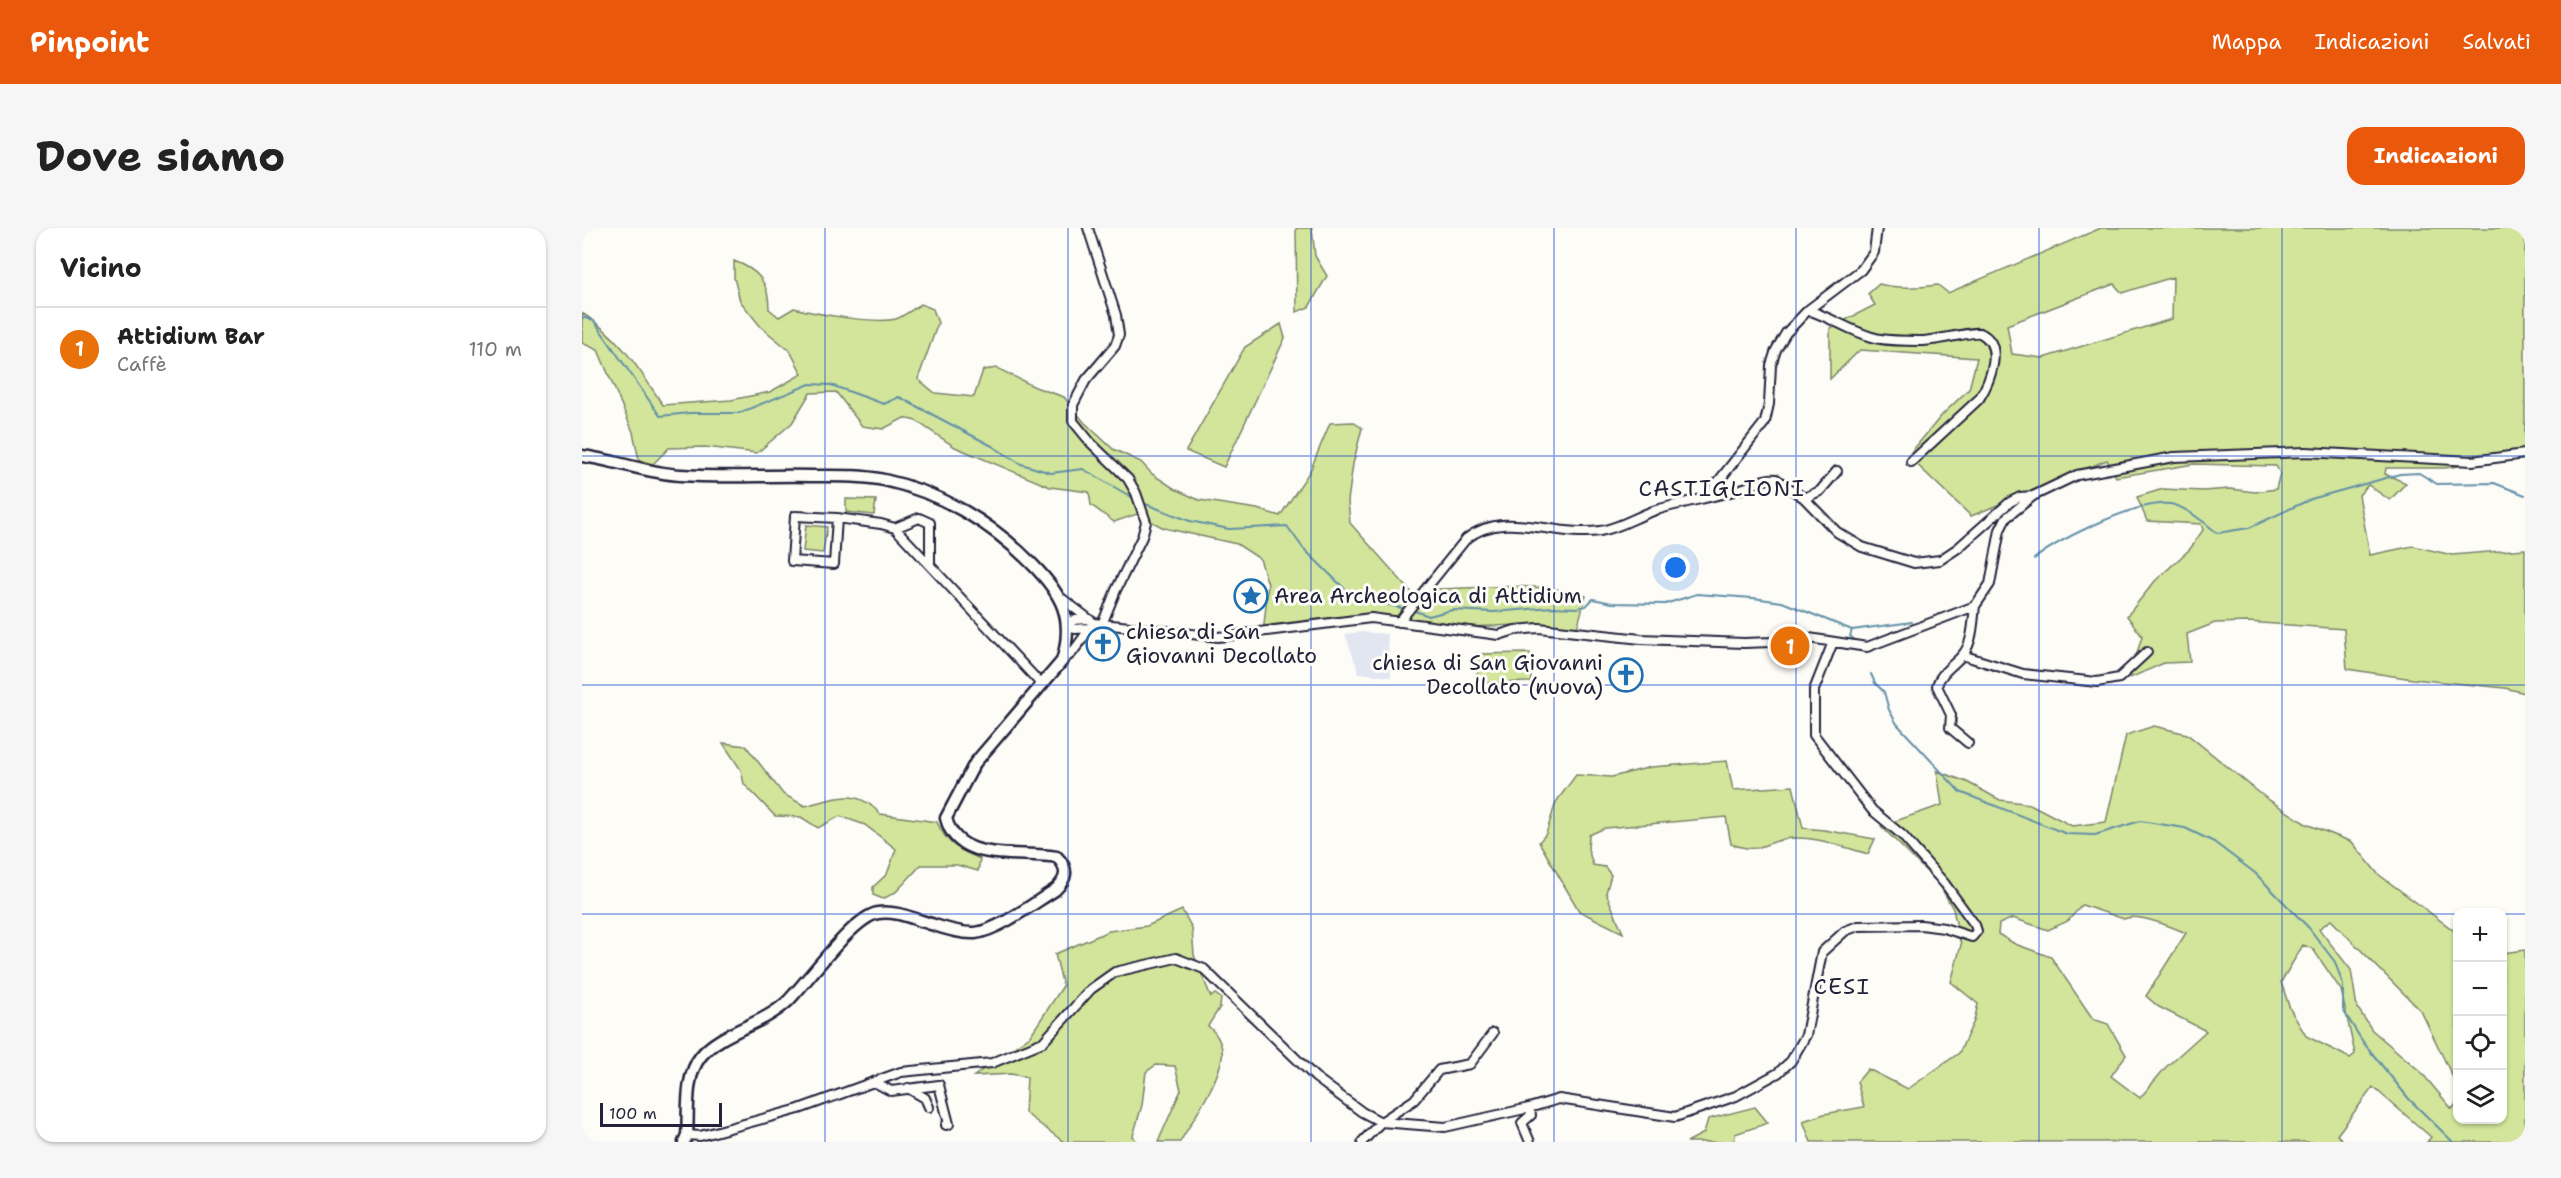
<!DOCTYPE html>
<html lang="it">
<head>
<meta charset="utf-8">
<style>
  body { margin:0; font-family:"Shantell Sans",sans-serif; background:#f6f6f6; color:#222 }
  .controls { position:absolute; right:18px; bottom:18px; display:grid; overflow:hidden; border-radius:12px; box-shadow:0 2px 4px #0004 }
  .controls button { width:54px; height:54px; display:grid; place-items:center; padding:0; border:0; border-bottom:2px solid #e0e0e0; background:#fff; color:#222; font:30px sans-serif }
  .scale { position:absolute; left:18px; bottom:15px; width:122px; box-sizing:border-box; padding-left:6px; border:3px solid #22223b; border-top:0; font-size:16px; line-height:21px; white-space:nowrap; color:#22223b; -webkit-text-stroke:4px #fdfcf7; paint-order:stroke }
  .you { position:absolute; left:1094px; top:340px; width:21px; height:21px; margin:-15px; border:4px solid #fff; border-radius:50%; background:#1a73e8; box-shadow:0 0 0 9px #1a73e833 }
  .badge { display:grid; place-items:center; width:39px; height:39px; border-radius:50%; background:#ea580c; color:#fff; font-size:20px; font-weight:700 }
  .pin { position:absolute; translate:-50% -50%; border:3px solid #fff; box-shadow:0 2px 6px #0006 }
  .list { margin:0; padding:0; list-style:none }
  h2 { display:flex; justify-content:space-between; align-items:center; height:78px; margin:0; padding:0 24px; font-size:26px }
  h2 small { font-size:20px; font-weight:400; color:#767676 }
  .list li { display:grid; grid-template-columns:39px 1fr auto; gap:18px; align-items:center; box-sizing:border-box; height:84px; padding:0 24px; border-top:2px solid #e0e0e0 }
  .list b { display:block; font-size:22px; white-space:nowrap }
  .list p { margin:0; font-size:20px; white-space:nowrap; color:#767676 }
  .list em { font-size:20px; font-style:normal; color:#767676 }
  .icon { flex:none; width:33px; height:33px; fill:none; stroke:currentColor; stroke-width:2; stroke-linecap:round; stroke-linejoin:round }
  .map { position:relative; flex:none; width:1943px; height:914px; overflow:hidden; border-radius:18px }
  header { display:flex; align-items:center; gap:36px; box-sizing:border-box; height:84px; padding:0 30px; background:#ea580c; color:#fff }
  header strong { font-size:28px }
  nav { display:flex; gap:33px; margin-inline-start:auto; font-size:21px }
  .intro { display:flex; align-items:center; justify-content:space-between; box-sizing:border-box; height:144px; padding:0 36px }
  h1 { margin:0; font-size:42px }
  .button { padding:15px 27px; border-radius:18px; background:#ea580c; color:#fff; font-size:21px; font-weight:700 }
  main { display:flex; gap:36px; padding:0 36px }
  aside { flex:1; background:#fff; border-radius:18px; box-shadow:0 2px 4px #0004 }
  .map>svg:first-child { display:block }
  .built { fill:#e2e6f0 }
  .green { fill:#d2e59a; stroke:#7a846a; stroke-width:1.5; fill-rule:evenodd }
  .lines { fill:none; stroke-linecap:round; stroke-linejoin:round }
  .stream { stroke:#6390a8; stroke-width:2 }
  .street-casing { stroke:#22223b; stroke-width:12 }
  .secondary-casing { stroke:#22223b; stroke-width:15 }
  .street { stroke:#fdfcf7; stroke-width:8 }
  .secondary { stroke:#fdfcf7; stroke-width:10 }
  .grid { fill:none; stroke:#1d4ed8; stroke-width:1.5; stroke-opacity:0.55 }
  .labels { text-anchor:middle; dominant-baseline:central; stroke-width:6; stroke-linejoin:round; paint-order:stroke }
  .poi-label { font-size:21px; fill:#22223b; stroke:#fdfcf7; text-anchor:start }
  .neighbourhood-label { font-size:22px; letter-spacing:1.5px; fill:#22223b; stroke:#fdfcf7 }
</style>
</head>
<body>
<header>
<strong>Pinpoint</strong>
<nav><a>Mappa</a><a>Indicazioni</a><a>Salvati</a></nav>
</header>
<div class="intro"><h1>Dove siamo</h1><a class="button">Indicazioni</a></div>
<main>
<aside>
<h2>Vicino<small></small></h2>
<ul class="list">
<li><span class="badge" style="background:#e8710a">1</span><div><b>Attidium Bar</b><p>Caffè</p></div><em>110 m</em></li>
</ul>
</aside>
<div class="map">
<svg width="1943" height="914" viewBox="0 0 1943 914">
  <rect width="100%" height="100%" fill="#fdfcf7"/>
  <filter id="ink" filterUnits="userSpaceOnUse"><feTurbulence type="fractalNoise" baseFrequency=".0167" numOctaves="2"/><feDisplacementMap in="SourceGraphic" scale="12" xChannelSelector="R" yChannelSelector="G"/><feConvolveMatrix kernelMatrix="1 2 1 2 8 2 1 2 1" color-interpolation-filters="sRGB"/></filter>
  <g filter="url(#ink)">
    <path class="built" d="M780,404l25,2 4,43 -32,-4 -14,-39z"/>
    <path class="green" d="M714,0h16l3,28 12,20 -18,31 -12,5z
      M1519,0h424v228l-80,12h-59l-1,6 21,9 -16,17 -22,-15 -9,10 11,60 43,-9 39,9 73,-6v144l-20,-5 -92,-9 -66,-10 -3,-40 -96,-7 -33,1 -28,11 3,28 -26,1 -34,15 12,-42 -15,-20 28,-35 35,-32 13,-19 -2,-6 -54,-3 -10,-24 26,-8 40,2 27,-2 25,3 21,-3 4,-16 -4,-7 -82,-2 -78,13 -9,-17 -136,56 -63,-60 34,-41 27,-26 8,-31 -117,-8 -30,29v-51l45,-23 -7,-11 11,-10c20,5 38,4 59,1l10,8zM1591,49l-1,42 -129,39 -31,-4 -5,-29 107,-41 8,9z
      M152,33c25,9 35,22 35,48l10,8 15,-9c22,6 81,16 102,11 8,-3 17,-10 25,-15l12,5 5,14 -20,56 17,14 39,4 9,-27 14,-2 38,19 29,10 20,25 29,27 28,13 11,12 23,15 24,11 58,9 23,7 30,-45 20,-48 23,-1 9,6 -9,36 -5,37 2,22 63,71 16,-5c52,0 108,-9 157,7l-9,32 -34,-4 -79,3 -94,-6 -107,14 5,-51 -8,-25 -23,-15 -73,-16 -27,-14 -23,8 -23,-17 -2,-13 -39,-5 -95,-40 -39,-26 -12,-3 -21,11 -21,-3 -26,-34 -26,1 -18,30 -35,30 -52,-6 -36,1 -16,16 -14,-4 -6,-28 -35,-82 -16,-7v-30c39,25 56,55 81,92l68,-5 39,-8 32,-18 -12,-23 -29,-24 -21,-26 -6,-23z
      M699,96l4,14 -61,129 -38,-16 59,-104z
      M264,271l30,1 -2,15 -28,-3z
      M224,297l21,2 -4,26 -20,-2z
      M948,425l1,29 -53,1 -2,-29z
      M1572,498l33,8 79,64 40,26 46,18 26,32 79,59v153l-36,-75 -90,-91 -12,9 32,41 6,37 15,23 49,42 31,37 5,-6 1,17h44l1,-167 22,-3v192h-98l4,-5 -58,-50 -36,48 8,7h-534l-8,-21 21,-7 40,-7 -7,-25 11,-13 40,20 51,-36 15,-32 4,-17 -27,-22 10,-37 -8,-36 -14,-25 -58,-58 61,-21 -5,-34 30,11 33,18 30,4 42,22 34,-4 20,-87zM1500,677l42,14c13,-7 48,8 62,14l-40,63 13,11 47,24 -40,36 -26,31 -29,-22 15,-21 -18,-31 -15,-5 -42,-62 -36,-13 -17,-10 1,-10 14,-6 35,12 20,-9zM1721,717l10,4 28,41 14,64 -5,4 -44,-22 -16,-27 -9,-27z
      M141,515l23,3 37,48 22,12c30,-8 52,-19 75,8l57,8c10,23 21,27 43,37l-2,12 -21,-6h-36l-25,27 -13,7 -10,-4v-8l14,-13 9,-25 -31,-24 -25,-9 -22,12 -17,-11 -26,-1 -31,-32 -3,-14z
      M1145,533l6,29 60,-4 10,42 21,2 51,9 -7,15c-26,-7 -56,-20 -83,-15 -25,5 -25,15 -54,5l-5,-27 -121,11 -16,7 -1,14 5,16 12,2 6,8 -5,18 17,40 -44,-22 -40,-69 7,-8 10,-32 20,-27 36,2 39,-10z
      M600,682l10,18 2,27 17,42 4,-3 6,4 -1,9 -12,19c9,7 16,20 14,32 -6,29 -27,58 -42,84h-22l23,-52 -6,-24 -19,-1 -10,7 -4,33 -9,31 4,6h-73l-39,-29 2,-36 -16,-3 -37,2 56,-40 33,-50 -8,-32 54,-23 38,-5z
      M1173,879l13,16 -33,11 -1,8h-47l17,-9 4,-14z"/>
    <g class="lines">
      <path class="stream" d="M0,89l12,4 66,95 30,-3h49l71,-29 21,1 53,19 15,-7 93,49 29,18 30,9 32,-4 52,30
        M561,275l47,18 39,8 58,-3 16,22 49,48 54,13
        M1452,331c27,-21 102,-58 136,-55 13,1 37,20 47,29l32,-5 62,-29 89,-25 19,-1 18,11 57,-1 31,12
        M830,382l17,6 23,-6 42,2 58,-5 25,1 9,-2 7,-7 19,4 53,1 32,-10 56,4 29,4 70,28 60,-8
        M1270,402l-2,6 5,4
        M1289,446l4,9 9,9 5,18 8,14 63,68 107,42 28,1 45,-14 45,7 29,14 41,31 54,55 26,34 8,23v25l20,32 46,57 44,43"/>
      <g class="street-casing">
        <path id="street" d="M506,0l28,87 3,20 -4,11 -29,34 -13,25v16l18,22 37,36 8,14 10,29 -4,15 -26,53 -13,32
          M1226,82c22,7 42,21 64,27 15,5 33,3 50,4 12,0 53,-10 58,-8 26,12 9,50 -1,66l-68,63
          M1130,267l2,-8 51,-65 4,-18 2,-39 5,-15 10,-17 22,-23 53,-40 13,-18 3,-24
          M1222,270l16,-7 17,-20
          M213,288l42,2 -3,46 -42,-3z
          M255,290l44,6 14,4 24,-10 11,5v42
          M313,300l147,157
          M478,369l34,26 124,14 153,-19 128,17 16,-5 24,-2 102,11 103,4 28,-1 24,-6 71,11 108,-41 15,-22 10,-54 6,-12 27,-22 44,-21 97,-18 132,-5 166,9 53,-7
          M817,394l67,-83c39,-31 89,-1 134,-8 20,-3 37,-15 56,-21 28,-8 57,-13 85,-21 11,-3 23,-12 35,-10l28,19 33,34 25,15 52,16 26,-3 18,-12 52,-46 10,-5 13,-1
          M485,398l8,3 14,-1
          M485,398l7,-6 13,-1
          M1380,427l61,19 74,8 22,-4 28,-26
          M480,433l10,-8 22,-30
          M1386,515l-18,-15 1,-13 -14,-29c3,-14 19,-22 27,-33 9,-12 9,-32 11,-47
          M292,854l17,9 48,-6 10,39 -3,1
          M326,860l17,10 4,9
          M947,880l2,7 -9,8 8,19
          M105,907l13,1 99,-27 102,-37 91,-9 51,-21 48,-53 24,-17 61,-14 28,11 111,108 47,35 19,10 64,5 84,-19 30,-9 116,18 61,-21 42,-23 13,-12 15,-26 16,-83 23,-21 13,-5 63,-1 23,3 28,9 5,-6 -2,-6 -30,-41 -43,-49 -30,-25 -58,-75v-45l19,-48
          M780,914l19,-20 33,-22 25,-30 31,-6 23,-31"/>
      </g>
      <g class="secondary-casing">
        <path id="secondary" d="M0,228c33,4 64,17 98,19 43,3 88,0 132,1 23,0 49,-1 72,4 56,12 108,43 148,84 30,30 43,54 30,97l-87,102 -29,55c11,47 75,32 111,39 12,12 10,22 -2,33 -21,13 -56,40 -80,43 -14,1 -31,-5 -44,-9 -17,-5 -36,-14 -53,-11 -25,4 -70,68 -90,88 -25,24 -68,31 -87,55 -17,21 -12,55 -14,79l-3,7"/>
      </g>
      <use href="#street" class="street"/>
      <use href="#secondary" class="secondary"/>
    </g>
  </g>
  <path class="grid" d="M243,0v914M486,0v914M729,0v914M972,0v914M1214,0v914M1457,0v914M1700,0v914M0,228h1943M0,457h1943M0,686h1876M1920,686h23"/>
  <defs>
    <g id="sight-ring" transform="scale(1.725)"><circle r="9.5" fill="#fdfcf7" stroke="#1f6fb2" stroke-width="1.5"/><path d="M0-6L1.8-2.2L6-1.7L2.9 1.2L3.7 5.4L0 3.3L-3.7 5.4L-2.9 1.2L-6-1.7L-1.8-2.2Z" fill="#1f6fb2"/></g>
    <g id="church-ring" transform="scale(1.725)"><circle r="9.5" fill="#fdfcf7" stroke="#1f6fb2" stroke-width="1.5"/><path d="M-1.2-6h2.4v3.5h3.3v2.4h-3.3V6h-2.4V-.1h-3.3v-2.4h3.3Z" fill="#1f6fb2"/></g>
  </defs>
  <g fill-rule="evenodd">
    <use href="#sight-ring" x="669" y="368"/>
    <use href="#church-ring" x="521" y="416"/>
    <use href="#church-ring" x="1044" y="447"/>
  </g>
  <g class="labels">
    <g class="poi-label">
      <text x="692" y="368">Area Archeologica di Attidium</text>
      <text x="544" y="404">chiesa di San<tspan x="544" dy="24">Giovanni Decollato</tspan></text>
      <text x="1021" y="435" text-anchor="end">chiesa di San Giovanni<tspan x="1021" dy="24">Decollato (nuova)</tspan></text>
    </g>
    <g class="neighbourhood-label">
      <text x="1140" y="260">CASTIGLIONI</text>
      <text x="1260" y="758">CESI</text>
    </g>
  </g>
</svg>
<div class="controls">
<button>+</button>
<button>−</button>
<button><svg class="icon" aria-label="locate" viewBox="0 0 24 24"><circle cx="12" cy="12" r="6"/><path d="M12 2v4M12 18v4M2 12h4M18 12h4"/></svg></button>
<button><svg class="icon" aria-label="layers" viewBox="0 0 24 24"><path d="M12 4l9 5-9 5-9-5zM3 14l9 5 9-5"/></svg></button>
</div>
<div class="scale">100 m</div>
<div class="you"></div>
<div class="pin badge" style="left:1208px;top:418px;background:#e8710a">1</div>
</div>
</main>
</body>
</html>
